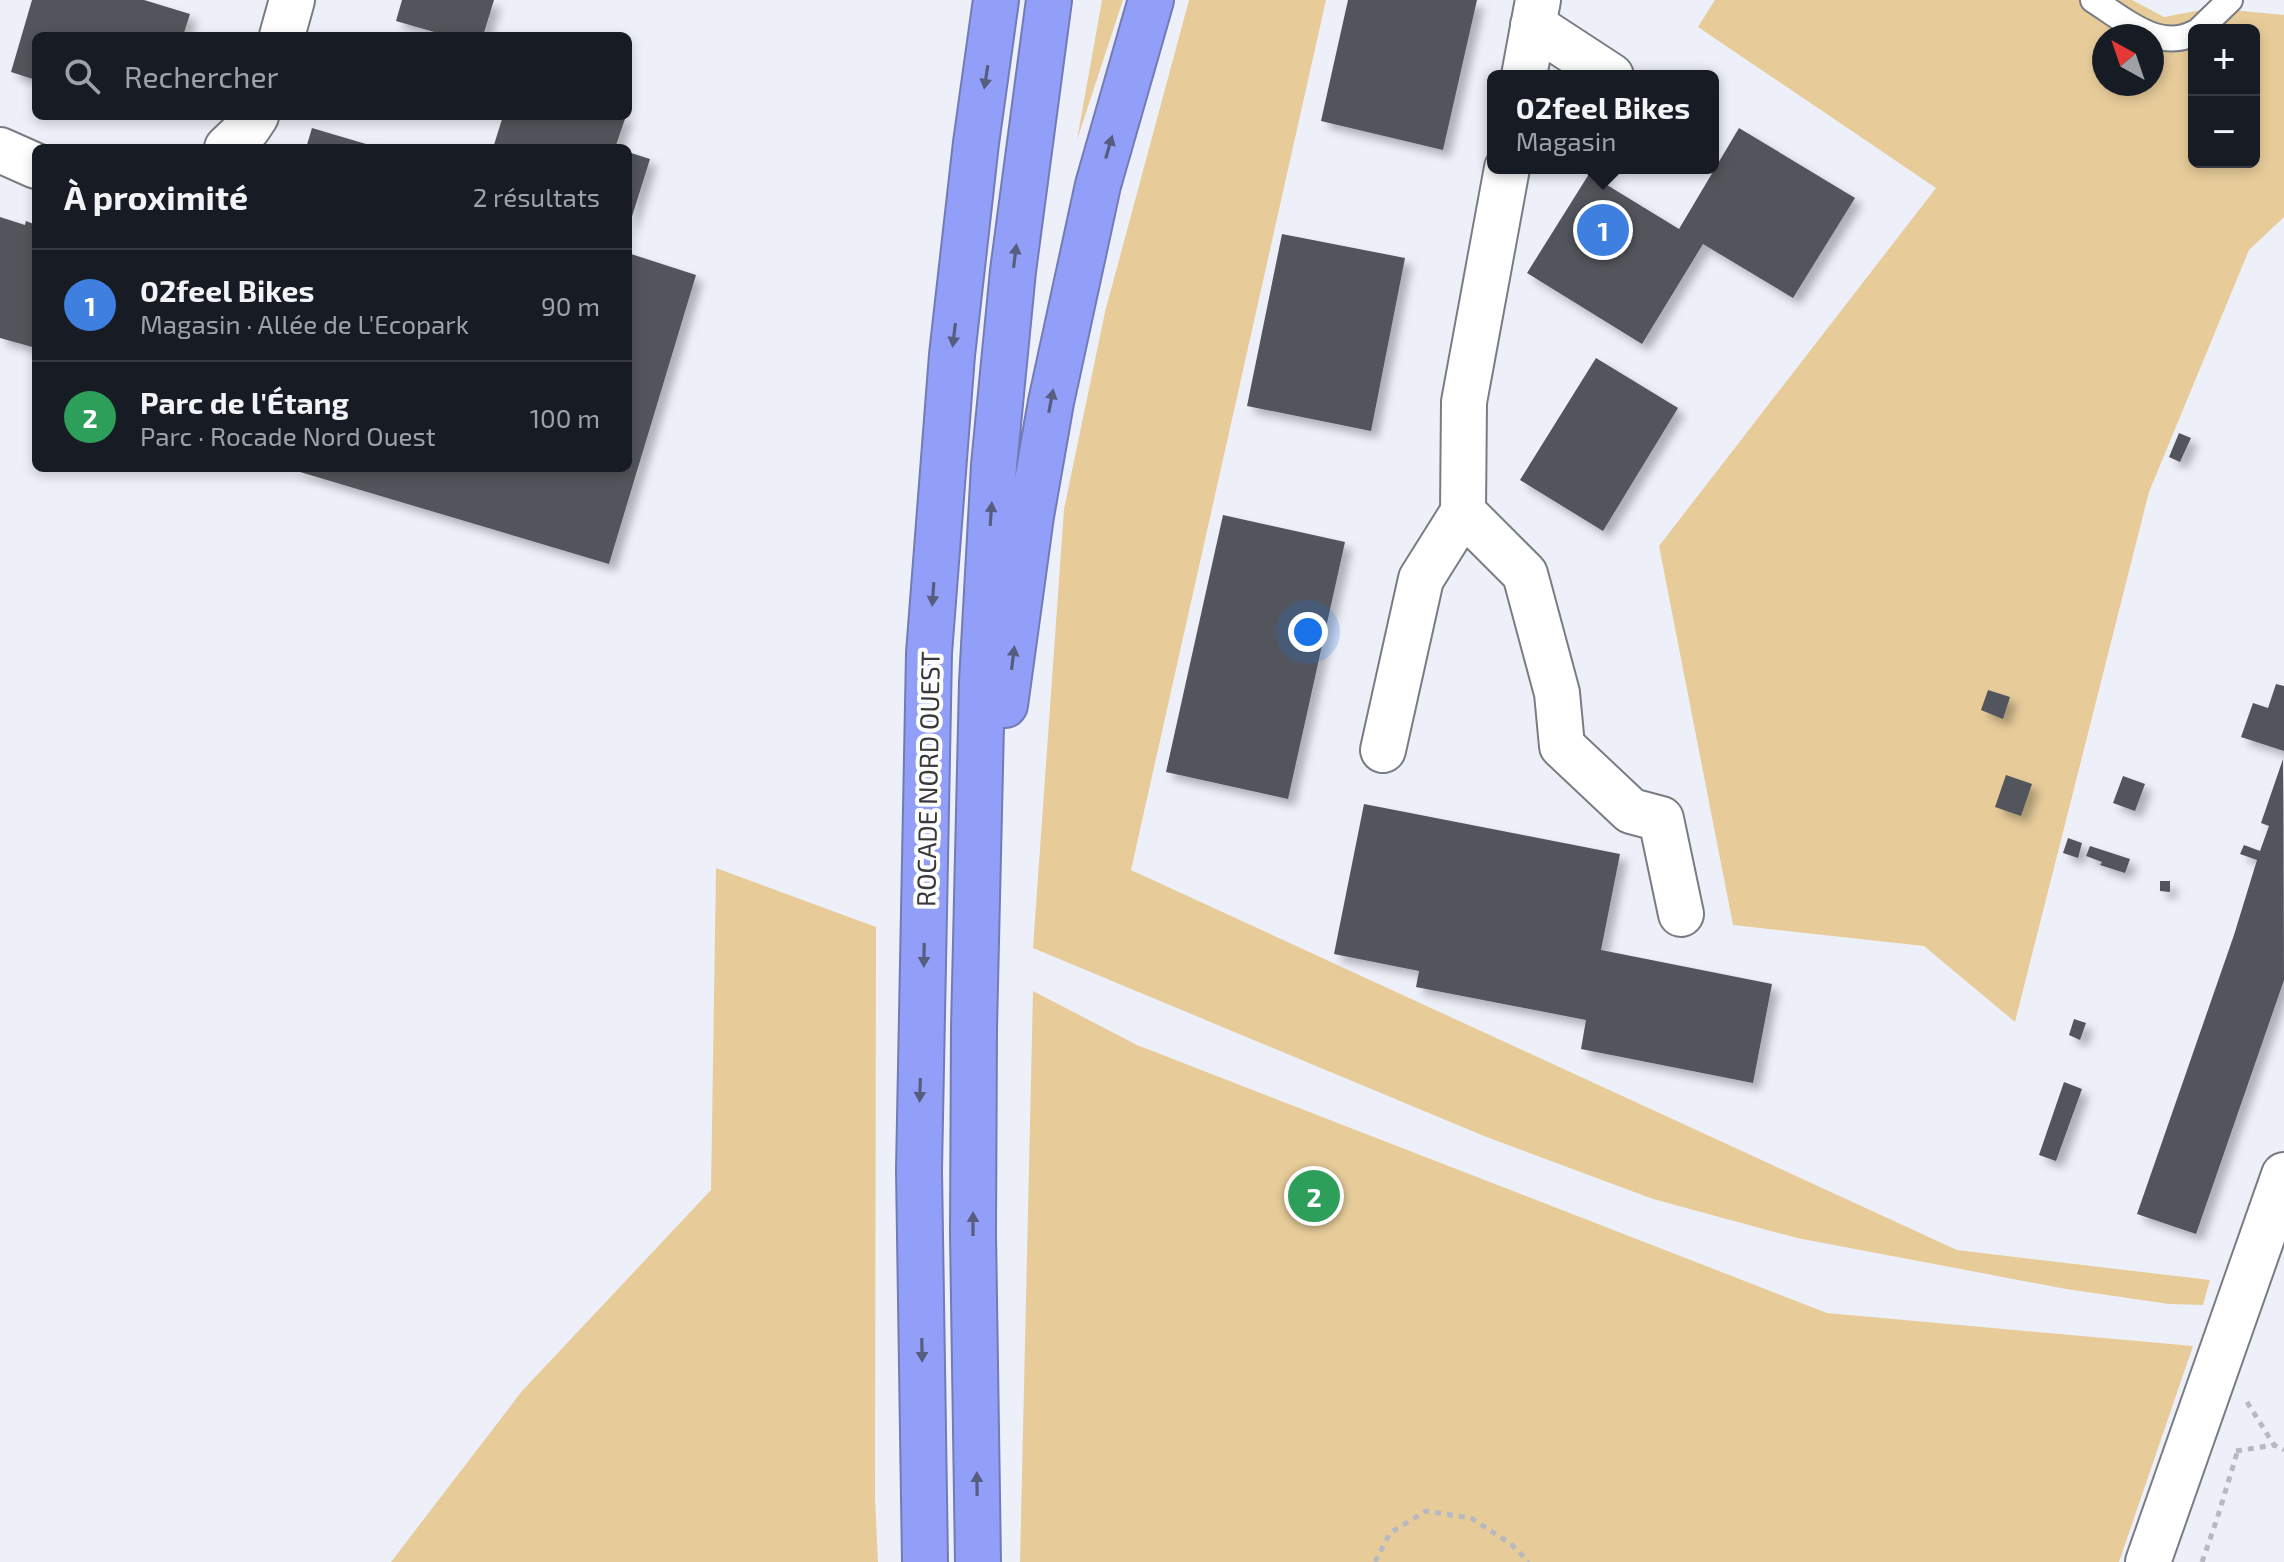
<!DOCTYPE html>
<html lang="fr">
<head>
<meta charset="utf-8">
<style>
  body { margin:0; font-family:"Exo 2",sans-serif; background:#242831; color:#f1f3f6 }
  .controls { position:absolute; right:24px; top:24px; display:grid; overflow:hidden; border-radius:12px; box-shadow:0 4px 12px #0003 }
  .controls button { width:72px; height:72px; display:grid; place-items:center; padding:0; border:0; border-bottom:2px solid #363941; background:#171b24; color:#f1f3f6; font:40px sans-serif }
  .compass { position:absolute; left:2092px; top:24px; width:72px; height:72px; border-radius:50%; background:#171b24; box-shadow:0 4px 12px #0003; rotate:320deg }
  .you { position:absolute; left:1308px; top:632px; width:28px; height:28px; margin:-20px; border:6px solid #fff; border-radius:50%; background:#1a73e8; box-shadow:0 0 0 12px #1a73e833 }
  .badge { display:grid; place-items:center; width:52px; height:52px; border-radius:50%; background:#b4ab97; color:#fff; font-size:26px; font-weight:700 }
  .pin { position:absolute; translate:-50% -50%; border:4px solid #fff; box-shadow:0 2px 8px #0006 }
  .popup { position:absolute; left:1487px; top:70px; width:232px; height:104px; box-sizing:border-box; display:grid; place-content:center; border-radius:12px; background:#171b24; filter:drop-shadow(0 2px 6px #0005); font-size:26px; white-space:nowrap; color:#9ea1a6 }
  .popup b { font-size:30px; color:#f1f3f6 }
  .popup::after { content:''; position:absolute; left:50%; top:100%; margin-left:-16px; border:16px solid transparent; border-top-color:#171b24 }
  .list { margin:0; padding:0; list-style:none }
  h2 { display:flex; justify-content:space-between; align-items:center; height:104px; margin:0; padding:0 32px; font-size:34px }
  h2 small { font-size:26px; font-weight:400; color:#9ea1a6 }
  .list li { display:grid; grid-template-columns:52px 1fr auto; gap:24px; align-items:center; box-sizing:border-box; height:112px; padding:0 32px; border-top:2px solid #363941 }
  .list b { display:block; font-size:30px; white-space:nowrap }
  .list p { margin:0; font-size:26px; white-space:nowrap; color:#9ea1a6 }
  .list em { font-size:26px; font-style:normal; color:#9ea1a6 }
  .icon { flex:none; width:44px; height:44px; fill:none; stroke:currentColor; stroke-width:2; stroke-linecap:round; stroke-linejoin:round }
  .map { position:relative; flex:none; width:2284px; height:1562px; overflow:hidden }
  .search { position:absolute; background:#171b24; box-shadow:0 4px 12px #0003; left:32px; top:32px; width:600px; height:88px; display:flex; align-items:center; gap:20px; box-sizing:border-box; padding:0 28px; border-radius:12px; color:#9ea1a6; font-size:30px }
  .panel { position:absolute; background:#171b24; box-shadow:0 4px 12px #0003; left:32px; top:144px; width:600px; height:328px; border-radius:12px }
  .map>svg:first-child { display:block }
  .green { fill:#e7cc9a; fill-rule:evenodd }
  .building { fill:#53545c; filter:url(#shadow) }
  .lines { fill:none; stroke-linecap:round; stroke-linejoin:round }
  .lane-casing { stroke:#7a7c84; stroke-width:28 }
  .street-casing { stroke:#7a7c84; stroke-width:48 }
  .highway-casing { stroke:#727bb6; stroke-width:48 }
  .path { stroke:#b7b9c0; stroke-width:5; stroke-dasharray:6 6; stroke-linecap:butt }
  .lane { stroke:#fff; stroke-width:24 }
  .street { stroke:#fff; stroke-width:44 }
  .highway { stroke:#919ff8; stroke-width:44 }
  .oneway { fill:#575d7e }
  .labels { text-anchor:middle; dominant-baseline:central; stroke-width:8; stroke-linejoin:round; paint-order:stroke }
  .street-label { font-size:26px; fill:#38393c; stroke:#fefefe }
</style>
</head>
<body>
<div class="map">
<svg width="2284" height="1562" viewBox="0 0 2284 1562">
  <defs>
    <filter id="shadow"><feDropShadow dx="7" dy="7" stdDeviation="4" flood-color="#0004"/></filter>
  </defs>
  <rect width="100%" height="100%" fill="#eef0f9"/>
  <path class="green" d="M1102,0h21l-46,140z
    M1189,0h137l-195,870 826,380 253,30 -7,25 -34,-1 -103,-15 -269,-51 -144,-39 -169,-63 -451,-188 31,-439 41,-197z
    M1715,0h417l32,17 48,-9 72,7v202l-35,33 -100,242 -134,530 -91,-76 -191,-21 -74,-379 277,-358 -238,-161zM2194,30h60v132h-60zM2104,36h48v48h-48z
    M716,868l160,59 -1,570 3,65h-487l131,-171 189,-201z
    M1033,991l104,54 690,268 366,33 -74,216h-1099z"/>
  <path class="building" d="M32,0h112l46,14 -7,22h-147v44l-25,-8z
    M402,0h92l-11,36h-35l-52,-15z
    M1348,0h129l-34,150 -122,-29z
    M503,116h123l-11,32h-122z
    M312,128l64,19v1h-70z
    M1739,128l116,70 -62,100 -90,-54 -61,100 -115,-71 62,-99 90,55z
    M628,152l22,7 -21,67h-1z
    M0,217l25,8 1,-4 10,4v123l-36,-10z
    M1282,234l123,24 -34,173 -124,-25z
    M628,253l68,22 -87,289 -319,-95 338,-1z
    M1596,358l82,50 -75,123 -83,-51z
    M2179,433l12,5 -11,24 -11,-5z
    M1223,515l122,27 -57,257 -122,-27z
    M2276,684l8,2v65l-43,-14 12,-34 15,5z
    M1988,690l22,7 -7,22 -22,-9z
    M2283,759l1,221 -88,254 -59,-20 97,-279 23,-75 -17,-6 4,-9 16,6 9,-25 -8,-3z
    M2006,775l26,9 -11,32 -26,-9z
    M2123,776l22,8 -10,27 -22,-8z
    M1364,804l256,50 -19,96 171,34 -19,99 -172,-34 5,-29 -170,-33 3,-16 -85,-17z
    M2068,838l14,5 -4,15 -15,-5z
    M2090,846l40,13 -5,14 -25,-8 2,-3 -16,-6z
    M2160,881h10v11l-10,-1z
    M2074,1019l12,4 -6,17 -11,-5z
    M2064,1082l18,7 -26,72 -17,-6z"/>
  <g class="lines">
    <g class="lane-casing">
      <path id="lane" d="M2093,0c29,18 65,52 101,33
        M2199,30l31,-30"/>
    </g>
    <g class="street-casing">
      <path id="street" d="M1533,25l78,51
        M282,36l10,-36
        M1524,76l14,-76
        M227,148l21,-20 8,-12
        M0,150l36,16
        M1507,168l-43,234 -1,110 62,62 32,119 5,53 69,65 30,8 20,95
        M1383,750l38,-171 42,-67
        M2148,1562l136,-387"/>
    </g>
    <g class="highway-casing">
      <path id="highway" d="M1005,705l26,-189 20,-114 47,-217 53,-185
        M925,1562l-6,-392 10,-517 23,-298 24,-212 20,-143
        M978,1562l-5,-329 1,-205 8,-346 12,-217 19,-194 36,-271"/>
    </g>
    <path class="path" d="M2247,1402l27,43
      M2236,1451l38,-6 10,5
      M1375,1562l15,-29 36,-22 45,7 40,26 18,18
      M2202,1562l15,-43 20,-66"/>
    <use href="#lane" class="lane"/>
    <use href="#street" class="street"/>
    <use href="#highway" class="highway"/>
  </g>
  <defs><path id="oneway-solid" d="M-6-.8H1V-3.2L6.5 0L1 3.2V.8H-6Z" transform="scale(2)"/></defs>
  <g class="oneway">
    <use href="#oneway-solid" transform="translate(986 77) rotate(99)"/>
    <use href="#oneway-solid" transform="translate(1109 147) rotate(-74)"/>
    <use href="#oneway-solid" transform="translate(1015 256) rotate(-83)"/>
    <use href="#oneway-solid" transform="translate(954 335) rotate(97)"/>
    <use href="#oneway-solid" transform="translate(1051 401) rotate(-79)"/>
    <use href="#oneway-solid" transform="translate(991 514) rotate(-86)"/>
    <use href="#oneway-solid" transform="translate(933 594) rotate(94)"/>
    <use href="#oneway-solid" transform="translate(1013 658) rotate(-83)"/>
    <use href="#oneway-solid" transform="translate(924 955) rotate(91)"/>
    <use href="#oneway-solid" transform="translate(920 1090) rotate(92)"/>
    <use href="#oneway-solid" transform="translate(973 1224) rotate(-90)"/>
    <use href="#oneway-solid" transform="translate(922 1350) rotate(89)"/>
    <use href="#oneway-solid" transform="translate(977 1484) rotate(-91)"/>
  </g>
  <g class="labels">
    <g class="street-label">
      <text transform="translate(927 779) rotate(-89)">ROCADE NORD OUEST</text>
    </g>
  </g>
</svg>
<div class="controls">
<button>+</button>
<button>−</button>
</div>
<svg class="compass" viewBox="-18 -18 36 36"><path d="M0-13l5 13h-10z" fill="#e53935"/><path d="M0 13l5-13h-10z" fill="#9ea1a6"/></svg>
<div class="you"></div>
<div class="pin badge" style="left:1603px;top:230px;background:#3f7fe0">1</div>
<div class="popup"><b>02feel Bikes</b>Magasin</div>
<div class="pin badge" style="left:1314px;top:1196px;background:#2e9e5b">2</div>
<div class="search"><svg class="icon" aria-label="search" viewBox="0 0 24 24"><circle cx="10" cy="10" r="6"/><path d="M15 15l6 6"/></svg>Rechercher</div>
<section class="panel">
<h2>À proximité<small>2 résultats</small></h2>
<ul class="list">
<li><span class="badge" style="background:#3f7fe0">1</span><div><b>02feel Bikes</b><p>Magasin · Allée de L'Ecopark</p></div><em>90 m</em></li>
<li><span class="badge" style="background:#2e9e5b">2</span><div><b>Parc de l'Étang</b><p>Parc · Rocade Nord Ouest</p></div><em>100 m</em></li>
</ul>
</section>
</div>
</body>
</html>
